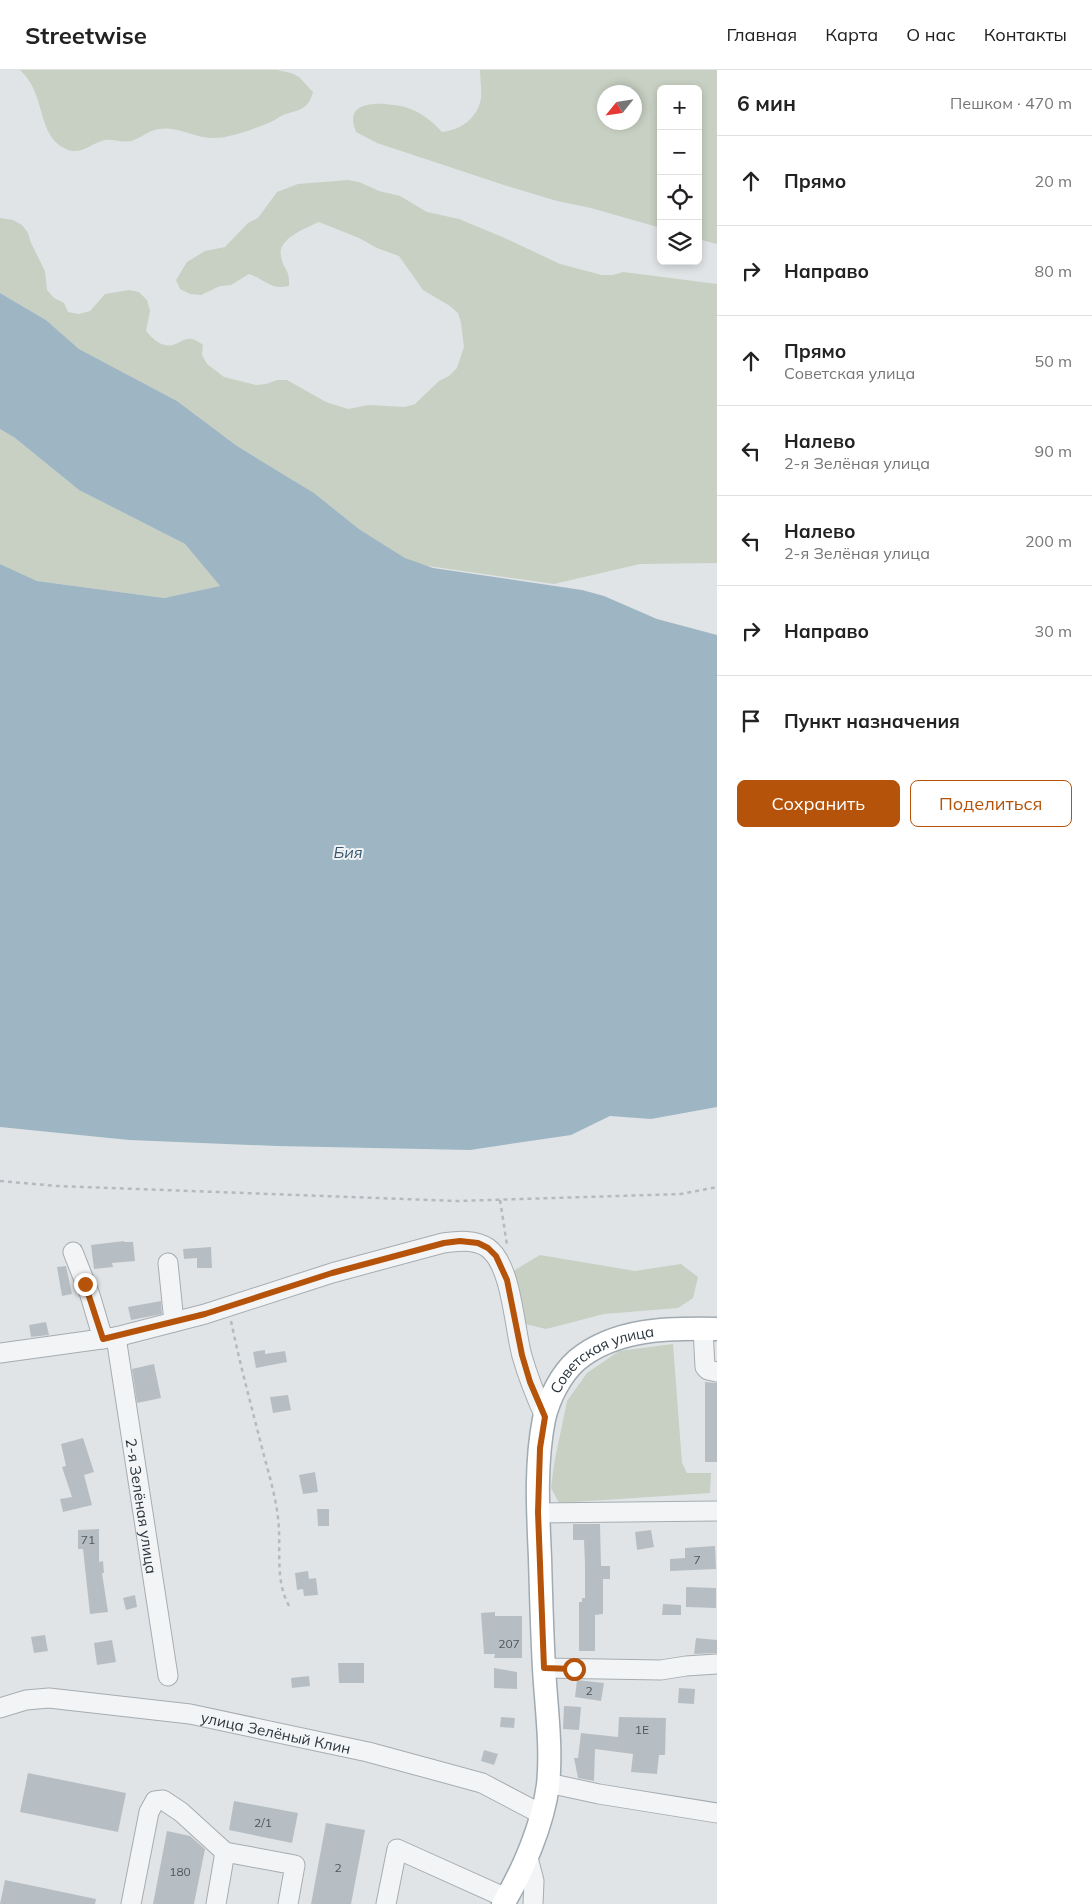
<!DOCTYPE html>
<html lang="ru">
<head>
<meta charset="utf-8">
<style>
  body { margin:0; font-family:Mulish,sans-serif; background:#f2f2f2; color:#222 }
  .controls { position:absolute; right:15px; top:15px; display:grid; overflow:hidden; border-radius:8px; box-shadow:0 2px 8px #0003 }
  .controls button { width:45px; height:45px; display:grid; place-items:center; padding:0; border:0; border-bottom:1px solid #e0e0e0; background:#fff; color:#222; font:25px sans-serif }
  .compass { position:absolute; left:597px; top:15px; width:45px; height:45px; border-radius:50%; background:#fff; box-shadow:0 2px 8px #0003; rotate:240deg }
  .stop { position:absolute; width:15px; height:15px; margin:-11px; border:4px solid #b45309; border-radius:50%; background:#fff }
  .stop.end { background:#b45309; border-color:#fff; box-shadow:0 1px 5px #0008 }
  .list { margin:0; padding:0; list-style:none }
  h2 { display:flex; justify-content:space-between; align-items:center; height:65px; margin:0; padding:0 20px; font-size:21px }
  h2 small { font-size:16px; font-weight:400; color:#767676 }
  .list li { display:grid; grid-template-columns:32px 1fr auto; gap:15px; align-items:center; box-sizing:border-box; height:90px; padding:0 20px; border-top:1px solid #e0e0e0 }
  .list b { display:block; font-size:19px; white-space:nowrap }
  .list p { margin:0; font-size:16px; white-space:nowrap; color:#767676 }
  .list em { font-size:16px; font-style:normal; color:#767676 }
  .actions { display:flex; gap:10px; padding:15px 20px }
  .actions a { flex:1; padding:11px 0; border:1px solid #b45309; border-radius:8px; text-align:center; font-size:18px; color:#b45309 }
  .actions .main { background:#b45309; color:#fff }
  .icon { flex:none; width:28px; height:28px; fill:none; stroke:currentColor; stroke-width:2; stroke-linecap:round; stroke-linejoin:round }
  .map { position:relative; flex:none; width:717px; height:1834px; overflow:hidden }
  header { display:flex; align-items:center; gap:30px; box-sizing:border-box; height:70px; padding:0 25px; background:#fff; border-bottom:1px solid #e0e0e0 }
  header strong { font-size:24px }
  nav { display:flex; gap:28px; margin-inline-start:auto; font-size:18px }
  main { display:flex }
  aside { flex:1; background:#fff }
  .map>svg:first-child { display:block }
  .green { fill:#c7d0c2; fill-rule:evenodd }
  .water { fill:#9eb6c3 }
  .building { fill:#b7bec3 }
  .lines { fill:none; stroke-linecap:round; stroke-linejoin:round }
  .minor-casing { stroke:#a6acb0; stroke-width:21 }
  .major-casing { stroke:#a0aab1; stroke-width:25 }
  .path { stroke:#b6babe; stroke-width:2.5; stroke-dasharray:4 4; stroke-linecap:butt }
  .minor { stroke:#f2f4f6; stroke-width:19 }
  .major { stroke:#fff; stroke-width:22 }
  .route { stroke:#b45309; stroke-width:6 }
  .labels { text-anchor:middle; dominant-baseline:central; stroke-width:4; stroke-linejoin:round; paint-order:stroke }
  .number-label { font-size:12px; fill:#4d565e }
  .street-label { font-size:15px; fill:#2a343c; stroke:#eff2f5 }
  .water-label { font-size:16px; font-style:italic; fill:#39576c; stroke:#eff2f5 }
</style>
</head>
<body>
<header>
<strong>Streetwise</strong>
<nav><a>Главная</a><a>Карта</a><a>О нас</a><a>Контакты</a></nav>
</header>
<main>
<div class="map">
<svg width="717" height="1834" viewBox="0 0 717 1834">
  <rect width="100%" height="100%" fill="#e0e4e7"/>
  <path class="green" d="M20,0h257l14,3 8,4 14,15c-2,6 -3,11 -9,15 -7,5 -14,5 -21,8 -6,3 -11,7 -17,9 -16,6 -38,15 -55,14 -18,-1 -35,-12 -52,-9 -10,1 -18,9 -28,12 -9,2 -18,-2 -26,-1 -14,3 -24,16 -39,9 -30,-13 -19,-55 -46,-79z
    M480,0h237v174l-19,-5v-150h-37v139l-70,-20 -34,-7 -50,-15 -130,-43 -21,-11c-10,-25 8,-29 29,-28 7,1 15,1 23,4 14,5 24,13 34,24 19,-2 36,-14 39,-34 1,-9 -1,-19 -1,-28zM604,22h30v30h-30z
    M348,110l11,2 20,9 21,5 27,16 32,7 48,20 53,25 42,11h11l10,-3 94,12v279l-77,1 -86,20 -133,-19 -16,-7 -46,-29 -45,-36 -77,-47 -60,-45 -98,-52 -33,-29 -46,-27v-75l13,2 9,5 6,8 3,10 14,28 2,19 7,8 10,5 4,9 11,2 11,-3 15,-17 24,-4 10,2 8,8 3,11 -4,20c7,8 16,17 27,14 7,-2 11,-7 19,-6 4,1 8,4 11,6l-1,10 5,9 17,13 32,8 10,-1 11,-4h10l39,22 22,7 21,-4 36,2 10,-3 24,-23 10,-5 8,-8 7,-21 -3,-24 -3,-10 -8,-7 -27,-16 -24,-34 -22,-8 -18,-10 -40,-16c-13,6 -42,17 -38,34 2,14 9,12 8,30 -19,4 -23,-6 -40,-12l-18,11 -11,1 -19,9 -11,-1 -10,-5 -4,-9 11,-18 18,-11 20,-4 23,-24 10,-5 19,-26 21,-8z
    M0,359l15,9 64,52 106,54 35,42 -56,12 -127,-17 -37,-17z
    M540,1185l95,16 46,-7 17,13 -5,21 -15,10 -74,6 -58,15 -21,-5 -15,-51z
    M673,1274l9,119 5,10h24l-1,20 -151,10 -8,-15 3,-24 13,-63 20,-28 32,-22z"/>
  <path class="water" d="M0,223l46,27 33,29 98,52 60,45 77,47 45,36 46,29 28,10 149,22 22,6 53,23 60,16v472l-66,12 -41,-3 -39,19 -101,15 -193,-4 -148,-6 -129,-13v-563l37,17 127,17 56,-12 -35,-42 -106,-54 -64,-52 -15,-9z"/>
  <path class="building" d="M124,1171v1h9l2,19 -23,2 1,4 -19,2 -3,-24z
    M211,1177l1,21h-15v-10l-13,1 -1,-10z
    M66,1196l6,28 -10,2 -5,-29z
    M161,1231l1,13 -31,6 -3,-13z
    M46,1252l3,13 -18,2 -2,-12z
    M265,1280v4l20,-3 2,11 -31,6 -3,-16z
    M154,1294l7,34 -24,5 -5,-34z
    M705,1312l12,1v79h-12z
    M288,1325l3,15 -18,3 -3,-16z
    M83,1368l11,34 -10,3 8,30 -29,7 -3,-13 12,-2 -10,-30 4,-1 -5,-22z
    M315,1402l3,20 -15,2 -4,-19z
    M317,1439h12v17h-11z
    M573,1454h27l1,42h9v13h-7v35l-8,1v36h-16v-49h3v-4h3v-34l-1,-24h-11z
    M99,1459v33l4,-1 1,12h-2l6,39 -18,2 -7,-65h-5v-19z
    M651,1460l3,17 -17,3 -2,-18z
    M715,1476l1,23 -46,2v-12l15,-1v-10z
    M308,1501l1,8 7,-1 2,17 -14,1 -1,-7 -6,1 -2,-17z
    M686,1517l30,1v20l-30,-1z
    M135,1525l2,12 -11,3 -3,-12z
    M663,1534l18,1v10h-19z
    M495,1542v4h27v42h-28l1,-4h-11l-3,-41z
    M45,1565l3,16 -14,2 -3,-16z
    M696,1568l21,2v13l-23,1z
    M112,1570l4,22 -19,3 -3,-22z
    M338,1593h26v20h-25z
    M494,1598l23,4v17l-23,-1z
    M309,1606l1,10 -18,2 -1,-10z
    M577,1610l27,3 -3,18 -26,-4z
    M679,1618l16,1 -1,15 -16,-1z
    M564,1636l17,1 -2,23 -16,-1z
    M501,1647l14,1 -1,10 -14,-1z
    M619,1647l47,1 -1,37h-6l-2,19 -26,-2 2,-18 -38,-5 -1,32 -16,-3 -4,-20h4l3,-25 37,4z
    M484,1680l14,4 -4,11 -13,-4z
    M28,1703l98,20 -8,39 -98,-20z
    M234,1731l64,12 -6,30 -63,-13z
    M326,1753l39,7 -14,74h-40z
    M167,1761l23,5 15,13 -11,55h-41z
    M5,1810l91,19 -1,5h-95z"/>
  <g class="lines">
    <g class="minor-casing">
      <g id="minor">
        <path d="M73,1182l17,43 13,44"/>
        <path d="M168,1193l6,59"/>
        <path d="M703,1259l2,38 3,3 9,2"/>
        <path id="s1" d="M116,1267l52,339"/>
        <path d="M0,1283l116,-16 89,-23 127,-41 111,-30c15,-2 32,-4 45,5 24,18 26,79 34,108 6,21 14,41 23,61"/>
        <path d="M538,1443l179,-2"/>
        <path d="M544,1598l117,2 25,-4 31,-2"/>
        <path id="s2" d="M0,1638l26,-8 23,-2 141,16 178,38 114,31 59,31"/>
        <path d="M548,1713l51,11 118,19"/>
        <path d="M527,1784l7,27 -1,23"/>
        <path d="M131,1834l18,-92 6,-11 8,-1 18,12 44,40"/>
        <path d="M216,1834l9,-52 70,13 -7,39"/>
        <path d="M386,1834l11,-55 109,49"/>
      </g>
    </g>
    <g class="major-casing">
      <g id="major">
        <path id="s3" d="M503,1834c20,-33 40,-80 45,-119 4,-39 -2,-79 -4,-117 -2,-37 -3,-73 -4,-110 -2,-46 -5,-93 4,-139 5,-21 17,-45 33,-59 39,-32 92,-32 140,-31"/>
      </g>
    </g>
    <path class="path" d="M0,1111l57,5 400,15 224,-7 36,-7
      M500,1130l7,45
      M231,1251c9,44 21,87 32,131 7,26 15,52 16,79 1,26 -3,55 12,78"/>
    <use href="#minor" class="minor"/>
    <use href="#major" class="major"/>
  </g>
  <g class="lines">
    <path class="route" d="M85,1214l18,55 102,-25 127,-41 112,-30 16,-2 18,2 10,5 8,8 11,24 15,75 8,27 15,35 -5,31 -2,64 6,156 30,1"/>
  </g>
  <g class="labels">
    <g class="number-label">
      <text x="88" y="1469">71</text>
      <text x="697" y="1489">7</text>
      <text x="509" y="1573">207</text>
      <text x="589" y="1620">2</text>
      <text x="642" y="1659">1Е</text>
      <text x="263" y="1752">2/1</text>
      <text x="338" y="1797">2</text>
      <text x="180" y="1801">180</text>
    </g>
    <g class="street-label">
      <text stroke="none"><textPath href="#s3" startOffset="585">Советская улица</textPath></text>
      <text stroke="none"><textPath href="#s1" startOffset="171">2-я Зелёная улица</textPath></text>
      <text stroke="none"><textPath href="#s2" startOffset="280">улица Зелёный Клин</textPath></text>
    </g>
    <g class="water-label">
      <text x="348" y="782">Бия</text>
    </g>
  </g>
</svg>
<div class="controls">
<button>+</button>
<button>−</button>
<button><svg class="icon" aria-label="locate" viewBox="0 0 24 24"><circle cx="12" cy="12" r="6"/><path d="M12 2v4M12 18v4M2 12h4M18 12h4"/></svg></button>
<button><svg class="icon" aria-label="layers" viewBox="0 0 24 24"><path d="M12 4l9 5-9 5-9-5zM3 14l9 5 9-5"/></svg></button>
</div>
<svg class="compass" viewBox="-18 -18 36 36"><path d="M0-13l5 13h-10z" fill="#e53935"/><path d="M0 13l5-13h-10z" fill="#767676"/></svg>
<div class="stop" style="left:574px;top:1599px"></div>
<div class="stop end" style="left:85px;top:1214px"></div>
</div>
<aside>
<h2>6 мин<small>Пешком · 470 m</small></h2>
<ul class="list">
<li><svg class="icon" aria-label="ahead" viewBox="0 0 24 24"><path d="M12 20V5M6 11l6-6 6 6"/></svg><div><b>Прямо</b></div><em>20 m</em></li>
<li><svg class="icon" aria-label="right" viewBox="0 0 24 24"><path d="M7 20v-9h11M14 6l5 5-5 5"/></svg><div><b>Направо</b></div><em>80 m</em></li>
<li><svg class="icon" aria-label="ahead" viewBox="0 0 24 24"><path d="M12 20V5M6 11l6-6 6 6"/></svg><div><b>Прямо</b><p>Советская улица</p></div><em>50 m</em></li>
<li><svg class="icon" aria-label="left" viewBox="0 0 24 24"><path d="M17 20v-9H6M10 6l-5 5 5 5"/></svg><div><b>Налево</b><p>2-я Зелёная улица</p></div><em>90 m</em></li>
<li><svg class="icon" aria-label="left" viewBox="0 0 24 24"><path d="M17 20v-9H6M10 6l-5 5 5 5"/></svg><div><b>Налево</b><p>2-я Зелёная улица</p></div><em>200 m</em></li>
<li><svg class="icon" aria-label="right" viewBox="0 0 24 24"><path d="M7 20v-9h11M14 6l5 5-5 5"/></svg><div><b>Направо</b></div><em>30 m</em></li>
<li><svg class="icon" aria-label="arrive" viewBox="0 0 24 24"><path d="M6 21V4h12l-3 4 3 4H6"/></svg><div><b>Пункт назначения</b></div></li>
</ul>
<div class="actions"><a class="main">Сохранить</a><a>Поделиться</a></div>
</aside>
</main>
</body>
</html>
